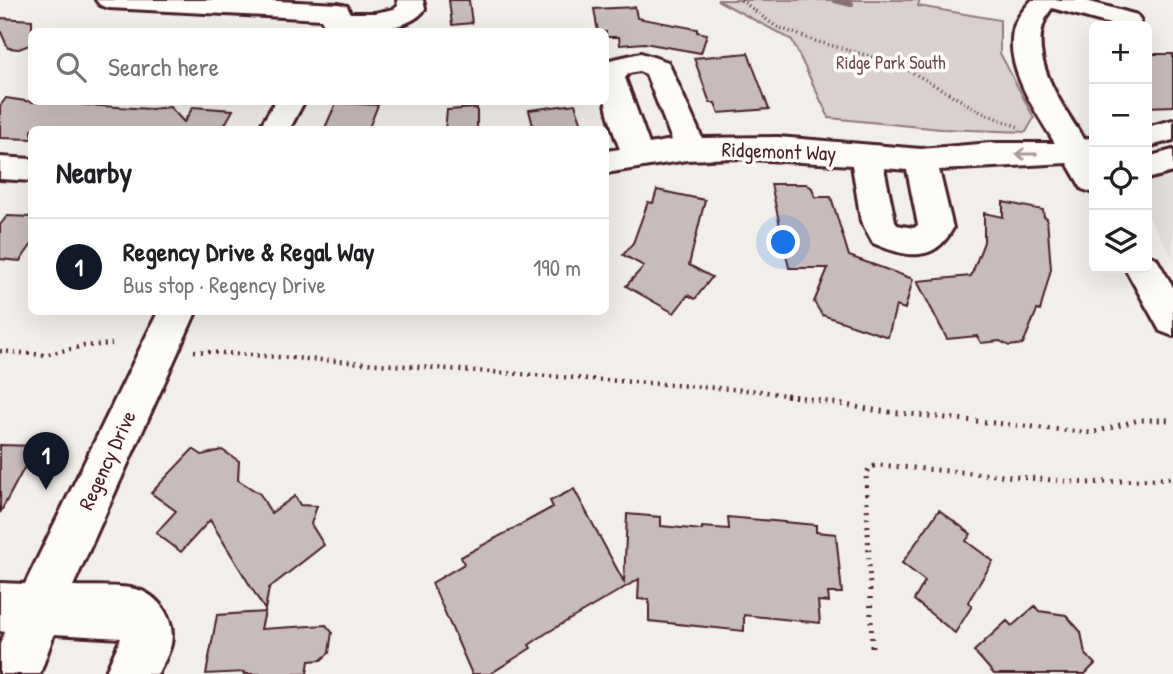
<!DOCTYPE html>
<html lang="en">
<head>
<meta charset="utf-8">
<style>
  body { margin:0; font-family:"Patrick Hand",sans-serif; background:#f2f2f2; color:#202124 }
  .controls { position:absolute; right:21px; top:21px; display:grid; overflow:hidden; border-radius:10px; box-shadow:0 7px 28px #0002 }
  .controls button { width:63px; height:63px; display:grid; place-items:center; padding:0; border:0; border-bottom:2px solid #e0e0e0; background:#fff; color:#202124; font:35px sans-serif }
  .you { position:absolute; left:784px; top:243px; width:24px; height:24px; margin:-18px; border:5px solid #fff; border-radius:50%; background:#1a73e8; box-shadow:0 0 0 10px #1a73e833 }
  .badge { display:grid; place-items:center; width:46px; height:46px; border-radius:50%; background:#111827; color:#fff; font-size:23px; font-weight:700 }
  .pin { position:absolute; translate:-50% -58px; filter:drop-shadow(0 2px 4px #0008) }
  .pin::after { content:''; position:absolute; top:37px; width:24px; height:21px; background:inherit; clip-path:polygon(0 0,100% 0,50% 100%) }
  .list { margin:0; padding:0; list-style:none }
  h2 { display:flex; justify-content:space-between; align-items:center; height:91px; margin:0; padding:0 28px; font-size:30px }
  h2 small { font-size:23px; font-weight:400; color:#757577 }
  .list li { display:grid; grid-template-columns:46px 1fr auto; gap:21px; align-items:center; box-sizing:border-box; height:98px; padding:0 28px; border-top:2px solid #e0e0e0 }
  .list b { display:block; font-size:26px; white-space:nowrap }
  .list p { margin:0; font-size:23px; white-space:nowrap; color:#757577 }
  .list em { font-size:23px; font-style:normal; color:#757577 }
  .icon { flex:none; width:38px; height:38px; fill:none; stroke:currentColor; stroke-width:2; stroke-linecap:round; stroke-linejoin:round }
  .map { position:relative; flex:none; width:1173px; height:674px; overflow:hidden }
  .search { position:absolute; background:#fff; box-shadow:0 7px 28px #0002; left:28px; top:28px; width:581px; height:77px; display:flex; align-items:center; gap:18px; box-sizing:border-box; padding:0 24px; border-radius:10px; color:#757577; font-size:26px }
  .panel { position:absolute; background:#fff; box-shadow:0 7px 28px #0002; left:28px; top:126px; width:581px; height:189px; border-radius:10px }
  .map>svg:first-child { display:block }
  .built { fill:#e5dfdd }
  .green { fill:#d9d0cf; stroke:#92787d; stroke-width:2 }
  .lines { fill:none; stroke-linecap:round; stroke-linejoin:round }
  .stream { stroke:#8b6f75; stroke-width:6 }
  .building { fill:#c8bbbb; stroke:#4a1f2b; stroke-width:2 }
  .minor-casing { stroke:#4a1f2b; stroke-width:6 }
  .path-far2 { stroke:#4a1f2b; stroke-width:3.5; stroke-dasharray:1 3.5; stroke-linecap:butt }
  .path-far1 { stroke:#4a1f2b; stroke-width:4.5; stroke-dasharray:2 5; stroke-linecap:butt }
  .path { stroke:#4a1f2b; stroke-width:5; stroke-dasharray:2 6; stroke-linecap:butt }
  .minor { fill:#fdfcf7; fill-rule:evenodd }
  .oneway { stroke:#ac999b }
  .labels { text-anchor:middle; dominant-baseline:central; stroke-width:7; stroke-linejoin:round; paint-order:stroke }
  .far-park-label { font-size:18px; fill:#6e4b54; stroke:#fdfcf7 }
  .street-label { font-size:21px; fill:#4a1f2b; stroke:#fdfcf7 }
</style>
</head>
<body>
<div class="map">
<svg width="1173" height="674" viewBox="0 0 1173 674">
  <rect width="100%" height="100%" fill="#f2efeb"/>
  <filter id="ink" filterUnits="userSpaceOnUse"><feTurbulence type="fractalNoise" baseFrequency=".0143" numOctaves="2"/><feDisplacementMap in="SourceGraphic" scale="14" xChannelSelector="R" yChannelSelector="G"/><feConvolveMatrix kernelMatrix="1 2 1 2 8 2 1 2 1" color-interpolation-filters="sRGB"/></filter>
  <g filter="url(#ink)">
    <path class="built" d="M1173,176v81l-26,-42v-37z"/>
    <path class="green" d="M717,0h203l-2,6 82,14v33l34,65 -8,14 -85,-3 -112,-11 -37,-78z"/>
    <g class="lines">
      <path class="stream" d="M835,0l16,4"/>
    </g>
    <path class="building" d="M449,0h20l3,23 -20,2z
      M635,7l2,11 60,11v3l10,2 -6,19 -57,-10 -24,2 -1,-8h-13v-5h-8l-4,-23z
      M0,18l32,2v24l-13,5 -11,-1 -8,-18z
      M748,53l21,56 -50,4 -4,-10h-5l-16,-45z
      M1147,54h26v52l-26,1z
      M6,98l26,4h54l-3,3 68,4 19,-2 14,15 9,-15 40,3 -11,20h-190v9l-32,-1v-32z
      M336,103l42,2 -10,25h-44z
      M575,104l9,26h-50l-5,-20z
      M477,108v22h-32l2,-20z
      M771,184h35l6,4 3,9h16l18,59 64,23 -8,30 -9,-3 -8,31 -66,-22 -8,-13 14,-34h-39z
      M657,190l48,10 -16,65 23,12 -17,22 -7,-4 -14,18 -48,-27 18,-20 -21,-11 10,-12 15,-41 5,1z
      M1003,202l40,8 1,7 3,1 4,51 -11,42 -3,-1 -14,34 -14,2 -9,-5 -19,2 -4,-7 -30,3 -30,-58 54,-5 13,-34v-29l19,4z
      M7,216l25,1v27l-12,17 -20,-2v-34z
      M0,445l36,1 -36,67z
      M193,449l9,6 20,-5 17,11 -1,19 22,14 11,19 24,-17 5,9 17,1 -6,18 13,21 -55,43 -4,22 -55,-90 -29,32 -25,-19 20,-22 -25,-18z
      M574,489l50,93 3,-68 34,3v9l41,4v-3l27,2 -1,-12 88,8v7l20,2 6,59h-14l1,9 -11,-1 2,22 -76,-8v16l-95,-10v-21l-11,-1 1,-20 -94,55 -16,11 2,3 -41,26h-18l-40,-91 32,-19 -3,-7 92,-50 -3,-6z
      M939,510l32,24 -5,7 27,20 -25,41 4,4 -17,27 -41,-33 11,-19 -23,-18z
      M1035,606l4,5 27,4 15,17 4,22 10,10 -10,10h-91l-20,-23 33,-30 5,5z
      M265,612l-4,17 65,-4 6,7 -3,21 -8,7 -12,1 -2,13h-63l1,-2 -39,2 11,-59z"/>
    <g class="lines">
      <g class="minor-casing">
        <path id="minor" d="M96,0h162l80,4 9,2 3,7h25l19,-4 4,-3 -1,-6h26l2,9c-17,25 -74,23 -100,17l-4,-7 -212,-11 -9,-3z
          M1032,0h51l54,15 4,6 -3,5h-21l-65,-18c-31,41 8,94 32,131l10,-2v56l-12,-4 -15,-26 -128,7 14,58c-19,36 -48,29 -80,15l-12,-22 -9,-56 -118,-7 -47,2 -81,13v-22l14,-2c-9,-22 -25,-70 -10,-89l31,-7 27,9 34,76 76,-1 143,12 70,-6h64c-19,-31 -52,-77 -41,-116 3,-10 11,-19 18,-27zM639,71l7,3 26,66 -23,4 -24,-66 4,-5zM884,168l23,2 11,55 -4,3 -17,-3 -2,-4z
          M275,102h29l-15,28h-31z
          M1173,120v20l-26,7v-20z
          M1173,150v22l-26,7v-22z
          M0,157l32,2v22l-32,-2z
          M1147,255l9,3 17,29v49l-13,-5 -35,-63h22z
          M158,312h38l-123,274c20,1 43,-1 62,3 23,5 41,30 36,55 -2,10 -9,21 -13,30h-53l16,-36 -67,-4 -14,40h-40v-30l5,-12 -5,-1v-48l25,1z"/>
      </g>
      <path class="path-far2" d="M741,0l34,26 40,15 83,23 83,48 40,16"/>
      <path class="path-far1" d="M0,351l44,4 40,-9 28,-2
        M194,351l566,40 37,6"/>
      <path class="path" d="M786,395l94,16 211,22 48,-13h34
        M872,647l-6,-172 4,-8 9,-2 208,18 86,-5"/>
      <use href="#minor" class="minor"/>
    </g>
    <defs><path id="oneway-shaft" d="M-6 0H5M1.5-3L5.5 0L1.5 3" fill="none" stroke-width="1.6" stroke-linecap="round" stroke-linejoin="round" transform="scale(1.75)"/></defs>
    <use class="oneway" href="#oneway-shaft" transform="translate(1026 154) rotate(-180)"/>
  </g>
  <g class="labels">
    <g class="far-park-label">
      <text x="891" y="62">Ridge Park South</text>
    </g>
    <g class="street-label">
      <text transform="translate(779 151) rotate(2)">Ridgemont Way</text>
      <text transform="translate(107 460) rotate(-65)">Regency Drive</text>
    </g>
  </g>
</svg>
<div class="controls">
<button>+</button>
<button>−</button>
<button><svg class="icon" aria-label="locate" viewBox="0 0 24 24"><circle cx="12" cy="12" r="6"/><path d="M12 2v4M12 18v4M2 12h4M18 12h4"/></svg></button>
<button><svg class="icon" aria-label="layers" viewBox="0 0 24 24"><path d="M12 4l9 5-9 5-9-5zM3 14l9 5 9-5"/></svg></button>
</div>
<div class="you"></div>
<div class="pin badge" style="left:46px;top:490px">1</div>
<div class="search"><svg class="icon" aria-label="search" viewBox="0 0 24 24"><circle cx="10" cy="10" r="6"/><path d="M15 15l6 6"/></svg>Search here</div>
<section class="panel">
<h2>Nearby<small></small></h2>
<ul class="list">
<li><span class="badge">1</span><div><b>Regency Drive &amp; Regal Way</b><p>Bus stop · Regency Drive</p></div><em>190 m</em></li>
</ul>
</section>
</div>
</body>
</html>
